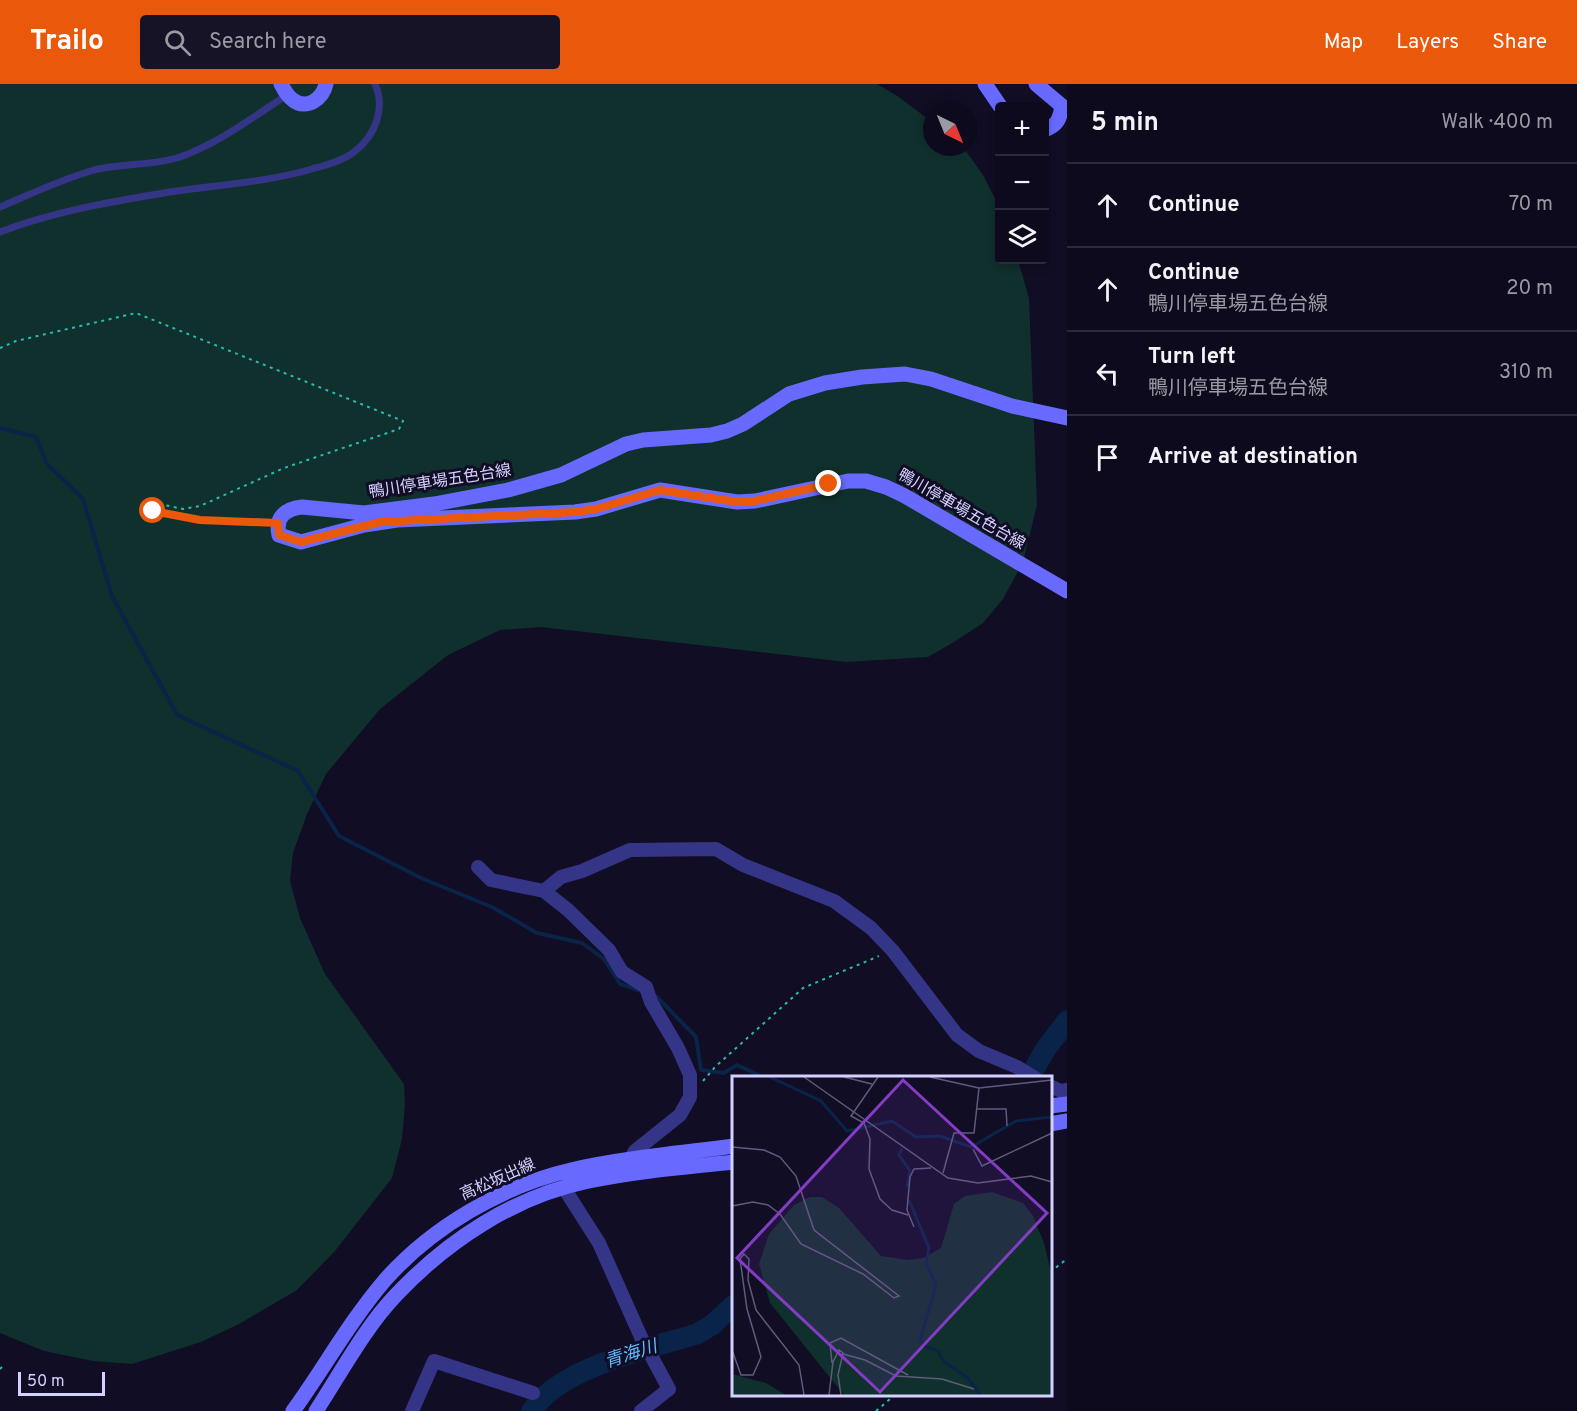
<!DOCTYPE html>
<html lang="en">
<head>
<meta charset="utf-8">
<style>
  body { margin:0; font-family:Overpass,"Noto Sans JP",sans-serif; background:#151325; color:#f1f3f6 }
  .controls { position:absolute; right:18px; top:18px; display:grid; overflow:hidden; border-radius:6px; box-shadow:0 3px 9px #0003 }
  .controls button { width:54px; height:54px; display:grid; place-items:center; padding:0; border:0; border-bottom:2px solid #2c2b3b; background:#0c0a1c; color:#f1f3f6; font:30px sans-serif }
  .compass { position:absolute; left:923px; top:18px; width:54px; height:54px; border-radius:50%; background:#0c0a1c; box-shadow:0 3px 9px #0003; rotate:137deg }
  .scale { position:absolute; left:18px; bottom:15px; width:87px; box-sizing:border-box; padding-left:6px; border:3px solid #d5d1ff; border-top:0; font-size:16px; line-height:21px; white-space:nowrap; color:#d5d1ff; -webkit-text-stroke:4px #100d25; paint-order:stroke }
  .stop { position:absolute; width:18px; height:18px; margin:-14px; border:4px solid #ea580c; border-radius:50%; background:#fff }
  .stop.end { background:#ea580c; border-color:#fff; box-shadow:0 2px 6px #0008 }
  .list { margin:0; padding:0; list-style:none }
  h2 { display:flex; justify-content:space-between; align-items:center; height:78px; margin:0; padding:0 24px; font-size:26px }
  h2 small { font-size:20px; font-weight:400; color:#9a9aa3 }
  .list li { display:grid; grid-template-columns:39px 1fr auto; gap:18px; align-items:center; box-sizing:border-box; height:84px; padding:0 24px; border-top:2px solid #2c2b3b }
  .list b { display:block; font-size:22px; white-space:nowrap }
  .list p { margin:0; font-size:20px; white-space:nowrap; color:#9a9aa3 }
  .list em { font-size:20px; font-style:normal; color:#9a9aa3 }
  .icon { flex:none; width:33px; height:33px; fill:none; stroke:currentColor; stroke-width:2; stroke-linecap:round; stroke-linejoin:round }
  .map { position:relative; flex:none; width:1067px; height:1327px; overflow:hidden }
  header { display:flex; align-items:center; gap:36px; box-sizing:border-box; height:84px; padding:0 30px; background:#ea580c; color:#fff }
  header strong { font-size:28px }
  nav { display:flex; gap:33px; margin-inline-start:auto; font-size:21px }
  .search { width:420px; height:54px; background:#151325; display:flex; align-items:center; gap:15px; box-sizing:border-box; padding:0 21px; border-radius:6px; color:#9a9aa3; font-size:22px }
  main { display:flex }
  aside { flex:1; background:#0c0a1c }
  .map>svg:first-child { display:block }
  .green { fill:#10302d }
  .lines { fill:none; stroke-linecap:round; stroke-linejoin:round }
  .stream { stroke:#092349; stroke-width:4 }
  .river { stroke:#092349; stroke-width:21 }
  .path { stroke:#27bdae; stroke-width:2; stroke-dasharray:3 4.5; stroke-linecap:butt }
  .service { stroke:#353587; stroke-width:7 }
  .minor { stroke:#353587; stroke-width:14 }
  .secondary { stroke:#686aff; stroke-width:15 }
  .route { stroke:#ea580c; stroke-width:8 }
  .labels { text-anchor:middle; dominant-baseline:central; stroke-width:6; stroke-linejoin:round; paint-order:stroke }
  .street-label { font-size:16px; fill:#d5d1ff; stroke:#100d25 }
  .water-label { font-size:18px; font-style:italic; fill:#5fbbff; stroke:#100d25 }
  .inset-river { fill:none; stroke:#092349; stroke-width:3 }
  .inset-road { fill:none; stroke:#5f5b7c; stroke-width:1.5 }
  .view { fill:#843cc5; fill-opacity:0.15; stroke:#843cc5; stroke-width:3 }
  .inset-edge { fill:none; stroke:#d5d1ff; stroke-width:3 }
</style>
</head>
<body>
<header>
<strong>Trailo</strong>
<div class="search"><svg class="icon" aria-label="search" viewBox="0 0 24 24"><circle cx="10" cy="10" r="6"/><path d="M15 15l6 6"/></svg>Search here</div>
<nav><a>Map</a><a>Layers</a><a>Share</a></nav>
</header>
<main>
<div class="map">
<svg width="1067" height="1327" viewBox="0 0 1067 1327">
  <rect width="100%" height="100%" fill="#100d25"/>
  <path class="green" d="M0,0h877l19,11 36,27v25h31l20,28 16,31v54h19l11,38 8,207 -14,57 -20,37 -20,24 -29,19 -26,15 -82,5 -305,-35 -41,3 -52,25 -68,54 -54,65 -19,40 -14,39 -3,28 10,37 25,56 79,110 1,20 -3,35 -10,39 -57,73 -38,39 -58,34 -38,18 -69,22 -39,-3 -49,-10 -44,-18z"/>
  <g class="lines">
    <path class="stream" d="M0,344l36,9 11,27 36,35 29,97 65,119 121,56 41,65 82,42 71,29 45,26 45,10 22,16 16,25 24,8
      M654,912l3,1 39,40 5,33 23,3 13,-8 28,13"/>
    <path class="river" d="M1029,994l16,-28 22,-29
      M532,1327c26,-43 118,-63 165,-77l15,-9 22,-20"/>
    <path class="path" d="M0,264l16,-7 120,-28 267,108 -4,8 -115,39 -84,38 -17,3 -33,-7 3,9 47,9 66,3
      M703,997l12,-14 88,-79 76,-32
      M1050,1188l17,-13
      M0,1285l2,-2
      M876,1327l20,-17"/>
    <path class="service" d="M0,123c31,-13 62,-28 94,-37 28,-7 58,-4 86,-13 39,-14 73,-40 107,-62
      M0,148c52,-20 109,-30 164,-39 49,-8 100,-10 148,-24 14,-4 30,-8 42,-17 21,-16 32,-43 21,-68"/>
    <path class="minor" d="M478,783l13,13 53,11 24,19 41,40 13,22 24,15 5,15 27,46 12,27v22l-10,18 -45,36 -5,9
      M544,807l17,-14 21,-6 48,-21 86,-1 27,16 91,36 37,27 22,23 64,84 22,16 38,16 18,11
      M1050,1002l11,5 6,-1
      M564,1104l35,55 42,94 28,52 -28,22
      M412,1327l22,-50 99,32"/>
    <path class="secondary" d="M281,0c3,6 6,12 12,16 14,11 30,-2 33,-16
      M985,0l15,22
      M1036,0l26,22c-2,13 -5,20 -18,24
      M1067,334l-55,-12 -81,-27 -26,-5 -43,3 -37,6 -36,11 -46,30 -16,7 -16,4 -68,5 -17,4 -65,31 -53,15 -74,14 -70,9 -62,-6c-17,2 -27,10 -23,28l22,7 63,-17 33,-5 178,-8 21,-3 64,-19 77,12 18,-1 93,-20h18l20,6 19,9 162,95
      M1050,1022l17,-2
      M1050,1040l17,-3
      M293,1327c31,-43 57,-90 92,-131 47,-53 117,-94 186,-110 52,-12 110,-17 163,-24
      M316,1327c24,-37 50,-85 80,-116 52,-55 119,-99 193,-114 48,-10 97,-14 145,-19"/>
  </g>
  <g class="lines">
    <path class="route" d="M153,427l47,9 78,3 1,12 22,7 79,-20 195,-10 21,-3 64,-19 77,12 18,-1 74,-17"/>
  </g>
  <g class="labels">
    <g class="street-label">
      <text transform="translate(440 398) rotate(-9)">鴨川停車場五色台線</text>
      <text transform="translate(961 426) rotate(30)">鴨川停車場五色台線</text>
      <text transform="translate(498 1096) rotate(-24)">高松坂出線</text>
    </g>
    <g class="water-label">
      <text transform="translate(631 1271) rotate(-18)">青海川</text>
    </g>
  </g>
  <g transform="translate(732 992)">
    <rect width="320" height="320" fill="#100d25"/>
    <path d="M260,116l31,11 10,13 11,27 7,29v123h-207l-74,-92 -11,-39 10,-30 25,-29 16,-8h12l17,11 42,48 27,4 15,-2 18,-10 13,-44 11,-8zM0,298l34,9 20,12h-54z" fill="#10302d"/>
    <path class="inset-river" d="M38,1l51,24 26,30 45,-10 24,16 24,-1 31,11 45,-26 36,-4M170,72l-3,7 11,16 -3,16M177,124l20,48 -3,14 10,23 -16,55 4,6 14,5 5,10 25,17 12,17"/>
    <path class="inset-road" d="M72,1l144,101 30,5 53,-7 21,6M112,1l28,7M146,1l-27,39 13,7 6,16 -1,30 11,30 12,11 16,5M198,1l49,11 73,-8M245,33h29l1,17M0,71l32,3 16,7 16,19 18,54 85,66 -5,2 -31,-24 -62,-30 -21,-30 -12,-9 -15,-3 -21,4M241,73l9,17 70,-33M211,97l11,-40h20l5,-45M182,151l-7,-17 3,-33 4,-8 17,-1M0,274l9,25h12l8,-18 -14,-48 -7,-50 4,-5 5,5 -1,21 8,30 43,55 5,30M111,278l22,6 31,16 46,3 32,10M100,287l-2,-20 11,-5 67,37M97,319l4,-33 6,-12 4,3 -5,22 3,20"/>
    <path class="view" d="M171,4l144,133 -167,179 -143,-134z"/>
    <rect width="320" height="320" class="inset-edge"/>
  </g>
</svg>
<div class="controls">
<button>+</button>
<button>−</button>
<button><svg class="icon" aria-label="layers" viewBox="0 0 24 24"><path d="M12 4l9 5-9 5-9-5zM3 14l9 5 9-5"/></svg></button>
</div>
<svg class="compass" viewBox="-18 -18 36 36"><path d="M0-13l5 13h-10z" fill="#e53935"/><path d="M0 13l5-13h-10z" fill="#9a9aa3"/></svg>
<div class="scale">50 m</div>
<div class="stop" style="left:153px;top:427px"></div>
<div class="stop end" style="left:829px;top:400px"></div>
</div>
<aside>
<h2>5 min<small>Walk · 400 m</small></h2>
<ul class="list">
<li><svg class="icon" aria-label="ahead" viewBox="0 0 24 24"><path d="M12 20V5M6 11l6-6 6 6"/></svg><div><b>Continue</b></div><em>70 m</em></li>
<li><svg class="icon" aria-label="ahead" viewBox="0 0 24 24"><path d="M12 20V5M6 11l6-6 6 6"/></svg><div><b>Continue</b><p>鴨川停車場五色台線</p></div><em>20 m</em></li>
<li><svg class="icon" aria-label="left" viewBox="0 0 24 24"><path d="M17 20v-9H6M10 6l-5 5 5 5"/></svg><div><b>Turn left</b><p>鴨川停車場五色台線</p></div><em>310 m</em></li>
<li><svg class="icon" aria-label="arrive" viewBox="0 0 24 24"><path d="M6 21V4h12l-3 4 3 4H6"/></svg><div><b>Arrive at destination</b></div></li>
</ul>
</aside>
</main>
</body>
</html>
